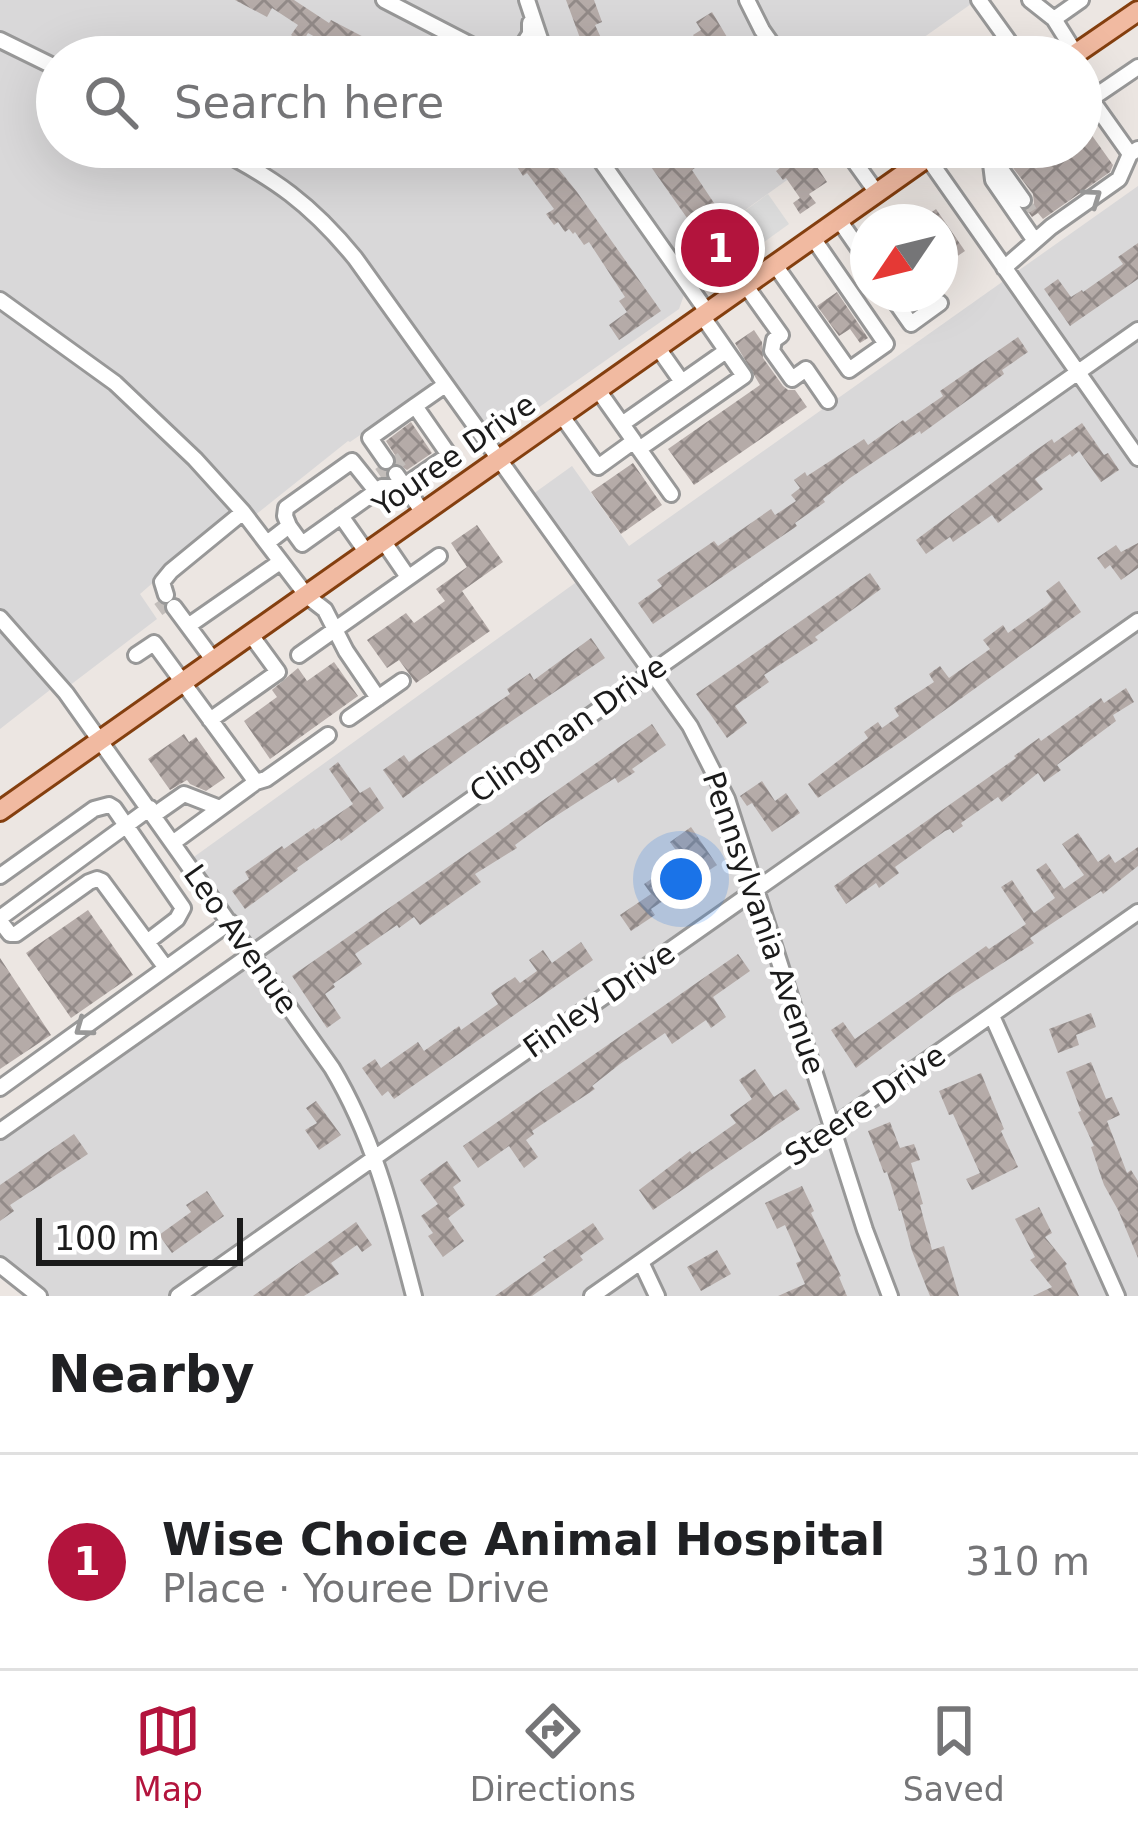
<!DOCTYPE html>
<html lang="en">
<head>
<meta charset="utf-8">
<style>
  body { margin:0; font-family:"DejaVu Sans",sans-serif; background:#f6f6f6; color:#202124 }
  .compass { position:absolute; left:850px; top:204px; width:108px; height:108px; border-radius:50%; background:#fff; box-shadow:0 12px 48px #0002; rotate:235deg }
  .scale { position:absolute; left:36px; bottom:30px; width:207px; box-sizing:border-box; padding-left:12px; border:6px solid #1b1b1b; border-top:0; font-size:33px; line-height:42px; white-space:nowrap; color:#1b1b1b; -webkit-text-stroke:9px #fff; paint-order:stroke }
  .you { position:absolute; left:681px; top:879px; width:42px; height:42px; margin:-30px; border:9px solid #fff; border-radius:50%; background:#1a73e8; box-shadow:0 0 0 18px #1a73e833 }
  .badge { display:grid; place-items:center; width:78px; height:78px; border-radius:50%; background:#b3143d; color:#fff; font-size:39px; font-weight:700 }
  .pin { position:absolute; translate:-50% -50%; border:6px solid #fff; box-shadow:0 3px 12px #0006 }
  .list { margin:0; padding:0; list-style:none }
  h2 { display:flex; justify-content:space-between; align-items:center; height:156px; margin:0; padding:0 48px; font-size:51px }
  h2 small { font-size:39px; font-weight:400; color:#757577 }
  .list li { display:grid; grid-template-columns:78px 1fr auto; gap:36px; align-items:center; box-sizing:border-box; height:216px; padding:0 48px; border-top:3px solid #e0e0e0 }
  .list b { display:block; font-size:45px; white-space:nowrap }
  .list p { margin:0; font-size:39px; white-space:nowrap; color:#757577 }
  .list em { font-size:39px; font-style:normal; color:#757577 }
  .icon { flex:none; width:66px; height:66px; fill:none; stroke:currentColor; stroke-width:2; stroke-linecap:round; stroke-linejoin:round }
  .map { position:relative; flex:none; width:1138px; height:1296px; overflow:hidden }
  .search { position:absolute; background:#fff; box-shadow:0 12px 48px #0002; left:36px; right:36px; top:36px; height:132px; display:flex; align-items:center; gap:30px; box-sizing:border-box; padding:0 42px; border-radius:66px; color:#757577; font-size:45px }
  .sheet { height:372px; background:#fff }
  nav { display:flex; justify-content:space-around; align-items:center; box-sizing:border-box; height:168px; border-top:3px solid #e0e0e0; background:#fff; font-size:33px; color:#757577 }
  nav a { display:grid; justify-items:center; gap:6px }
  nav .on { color:#b3143d }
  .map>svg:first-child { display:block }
  .residential { fill:#d9d8d9 }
  .parking { fill:#dbdbdb }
  .building { fill:url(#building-cross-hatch) }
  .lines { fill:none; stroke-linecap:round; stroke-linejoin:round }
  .minor-tunnel { stroke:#c2bdba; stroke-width:14; stroke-dasharray:14 7; stroke-linecap:butt }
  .minor-casing { stroke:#989898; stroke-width:20 }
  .major-casing { stroke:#843f0f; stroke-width:24 }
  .minor { stroke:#fff; stroke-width:14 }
  .major { stroke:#f1baa1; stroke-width:18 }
  .oneway { stroke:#989898 }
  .labels { text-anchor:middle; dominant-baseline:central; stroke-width:9; stroke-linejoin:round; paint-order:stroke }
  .street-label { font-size:30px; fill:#1b1b1b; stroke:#fff }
</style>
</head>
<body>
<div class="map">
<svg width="1138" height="1296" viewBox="0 0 1138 1296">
  <defs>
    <pattern id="building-cross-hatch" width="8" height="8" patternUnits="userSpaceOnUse" patternTransform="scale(3)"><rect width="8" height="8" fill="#b5aba8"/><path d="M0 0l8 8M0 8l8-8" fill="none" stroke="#928a88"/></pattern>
  </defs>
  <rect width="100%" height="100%" fill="#ece6e2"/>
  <path class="residential" d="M0,0h969l2,4 -75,53h-839v90h776l-167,120 18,28 -5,14 -181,127 -11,-3 -41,-57 -96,66 -2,-1 -94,75 -11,-12 -103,90 17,25 -88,67 -5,-7 -64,50z
    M1138,186v1110h-1090l-48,-40v-116l260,-183 -69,-98 398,-286 -56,-79 39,-28 57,80z"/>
  <path class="parking" d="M768,194l21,30 -43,31 -21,-30z"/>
  <path class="building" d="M235,0h59l35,23 2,-3 71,37h-43l-9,-4 -3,4h-17l5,-9 -27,-15 -6,10 -11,-8 7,-10 -26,-17 -5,9z
    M566,0h28l8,22 -7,3 15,32h-23z
    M712,12l15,25 -6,3 12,17h-17l-6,-10 -6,4 -11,-16 8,-5 -5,-8z
    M1081,120l32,45 -3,7 -67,47 -5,-6 -6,4 -5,-7 7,-6 -1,-10 -23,-30 12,-9 3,-8h56z
    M504,147h37l14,21 2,-1 20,25 84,119 -42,29 -10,-15 18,-13 -8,-11 6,-4 -36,-55 -5,3 -9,-13 -2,2 -4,-5 -4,3 -7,-10 -4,3 -8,-11 8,-5 -27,-36 -4,3 -13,-20 -8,5 -6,-9z
    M637,147h31l13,18 18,-13 6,9 -13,9 32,48 -6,4 22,31 -19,13 -16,-23 4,-3 -12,-18 -5,3z
    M773,147h31l23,35 -18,12 7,9 -16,11 -7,-11 7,-5 -14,-20 -3,2 -7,-9 9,-7z
    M936,209l29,42 -25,17v-46h-22z
    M1138,243v36l-68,47 -26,-37 14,-10 13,18 11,-7 1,2 40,-28 -5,-7z
    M837,292l31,46 -8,5 -10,-14 -11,7 -22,-30z
    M754,330l8,12 1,16 20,28 5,4h7l12,17 -113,78 -26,-36 92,-64 -25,-42z
    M1018,337l10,15 -26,18 2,4 -83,60 -1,-3 -70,47 -27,21 2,3 -30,21 2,3 -144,98 -15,-21 24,-17 -5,-6 57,-39 4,5 53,-37 4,6 21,-14 -5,-6 9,-7 -6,-8 11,-8 2,4 57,-37 4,6 35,-25 2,2 38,-26 -3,-5z
    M411,422l21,31 -25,17 -10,-7 -2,-8 -9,-14z
    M1082,423l22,32 4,-2 11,17 -18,12 -22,-31 -7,6 -2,-3 -35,25 8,10 -45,34 -6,-8 -39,27 -3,-5 -24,17 -10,-14 116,-87 20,-14 2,4z
    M633,463l29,42 -41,29 -30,-42z
    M477,525l26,37 -41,29 28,40 -74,52 -17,-23 -12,8 -20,-28 39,-27 8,10 31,-22 -9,-12 31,-22 -16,-24z
    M1138,543v25l-17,12 -11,-15 -5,4 -8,-11 19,-13 5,7z
    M870,573l11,16 -66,48 3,3 -54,35 5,7 -34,24 12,17 -20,15 -31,-44z
    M1059,581l22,31 -179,129 -84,57 -10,-14 60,-46 -4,-6 14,-10 4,6 17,-12 -5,-8 40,-26 -5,-8 11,-8 9,12 41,-29 -7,-9 20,-15 5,8 39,-28 5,-5 -6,-9z
    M591,638l14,20 -114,77 -88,63 -20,-28 21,-15 5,7 101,-68 -3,-5 23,-16 4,7z
    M334,662l24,34 -88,63 -26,-38 33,-24 -5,-7 26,-22 9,13z
    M1126,688l8,14 -21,13 3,6 -59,44 4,5 -17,12 -6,-9 -36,29 -4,-5 -37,26 2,3 -10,7 -3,-4 -5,2 -50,36 4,6 -20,15 -3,-5 -30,21 -12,-18 182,-128 -2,-2 25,-18 2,3 60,-43 3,5z
    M652,724l14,21 -34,24 3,3 -17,11 -3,-5 -70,45 -30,22 2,3 -42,26 6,8 -61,43 -6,-8 -15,11 -2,-3 -42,29 7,10 -29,20 2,3 -10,7 16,24 -14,10 -35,-52z
    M184,734l5,8 7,-5 29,41 -19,13 -16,-7 -3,-4 -17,10 -22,-31z
    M338,762l22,31 10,-6 14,21 -43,33 -2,-3 -42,30 1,2 -53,39 -13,-18 17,-12 -4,-7 37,-26 2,3 30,-21 1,2 38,-26 -24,-35z
    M762,781l13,20 11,-8 14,20 -28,19 -20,-29 -5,3 -7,-10z
    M691,827l26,38 -66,44 4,6 -24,16 -11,-16 31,-21 -7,-10 16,-11 4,5 21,-15 -15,-21z
    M1078,833l20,29 11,-8 6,9 23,-16v19l-35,28 -2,-3 -71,47 4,5 -87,56 -91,69 -25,-38 12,-8 12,17 131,-93 3,3 37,-25 -25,-37 11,-7 22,33 21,-15 -19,-28 10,-7 18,26 20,-14 -22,-31z
    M88,910l45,65 -62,43 -45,-65z
    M581,942l12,18 -199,139 -6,-8 -6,5 -20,-28 13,-9 6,9 37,-26 6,9 35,-25 2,4 37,-26 -7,-11 24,-16 5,6 17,-12 -8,-11 14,-10 9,13z
    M738,954l12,17 -37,26 13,20 -15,11 -5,-8 -34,24 -7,-11 -45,31 -28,22 3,3 -63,42 2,3 -8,6 12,17 -14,11 -15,-22 -31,22 -15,-22z
    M0,958l51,77 -51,34z
    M1091,1013l5,14 -20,8 3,10 -21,8 -9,-24z
    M1091,1062l15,37 6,-2 8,18 -13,6 20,52 4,-3 7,11v77l-20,-48 -14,-25 -13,-38 3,-1 -16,-34 3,-1 -15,-39z
    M755,1069l19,28 12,-8 14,20 -147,101 -14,-20 51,-39 2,3 44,-31 -6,-8 22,-16 -13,-19z
    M981,1073l23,56 -3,2 17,36 -46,23 -6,-11 14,-6 -27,-59 -4,1 -10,-24z
    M316,1101l25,34 -22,15 -14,-20 12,-7 -11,-15z
    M890,1122l10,26 14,-4 6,16 -9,3 12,41 -3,1 12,45 12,-4 15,50h-29l-18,-45 -11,-41 -2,1 -12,-39 -3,1 -16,-42z
    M74,1134l14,20 -78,51 4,6 -14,10v-36z
    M447,1161l14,20 -8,6 12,18 -17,13 16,23 -21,16 -15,-21 5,-3 -12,-17 17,-12 -18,-24z
    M802,1186l12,25 -3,2 30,63 -2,1 8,19h-69l27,-12 -9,-21 5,-2 -16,-36 -8,4 -12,-26z
    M207,1191l17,25 -52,37 -13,-18 32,-23 -5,-7z
    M1039,1207l13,26 -7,4 22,27 -2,2 14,30h-46l19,-9 -22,-27 5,-3 -20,-38z
    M356,1222l16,23 -10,7 -5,-7 -26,18 8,11 -35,22h-51z
    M593,1223l11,16 -24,17 3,4 -51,36h-37l51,-36 -3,-3z
    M717,1250l14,24 -30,17 -14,-24z"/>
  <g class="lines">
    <path class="minor-tunnel" d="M1023,200l10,16
      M392,457l9,13
      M381,465l9,13
      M160,600l8,11"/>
    <g class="minor-casing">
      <path id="minor" d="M384,0l110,57
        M527,0l19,57
        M747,0l15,30 19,27
        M979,0l41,57
        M1030,0l24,19 22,35
        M1054,19l27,-19
        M0,40l57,28
        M515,57l15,-23v-11
        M1081,85l49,69
        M1091,99l47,-32
        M213,147c61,31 98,57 142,111l335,468 37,73 138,431 25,66
        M591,147l117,166
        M844,147l33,46
        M1014,147l-23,17 12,8 20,28
        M927,157l211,301
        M991,164l2,16 42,61
        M839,220l29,42
        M775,265l74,105 37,-26 -73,-106
        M1004,268l47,-41 68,-48 11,-25 8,-5
        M746,286l35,49 -7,5 -2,11 20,28 14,-10 22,32
        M890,294l21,30 29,-21
        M0,300l115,83 80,76 48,53 64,84 18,14 21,41 32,47
        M658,348l24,34
        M415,406l30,-21
        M562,416l36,51 36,-26 -36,-51
        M622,424l104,-73
        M637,446l34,48
        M639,449l105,-73 -41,-59
        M396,474l28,40
        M341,516l26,37
        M289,526l-4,-10 1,-8 66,-47 24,30
        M384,542l24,35
        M267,543l22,-17 13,18 80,-57 22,-1 45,-31 -34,-49 -45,32 16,23
        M166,595l-4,-13 9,-11 72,-59
        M174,607l40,54
        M0,618l66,75 266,375c43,72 61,148 82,228
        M188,626l92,-64
        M136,655l18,-12 102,139 -82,60
        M299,655l140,-99
        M349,718l53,-37
        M210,720l68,-48 -27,-37
        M256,782l10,-3 62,-44
        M154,815l30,-21 36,14
        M0,876l94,-67 15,-4 5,3 69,100 -6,11 -30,23
        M0,918l150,-110
        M0,921l10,13h6l73,-52 8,-3 5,2 64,87
        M992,1016l125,280
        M0,1088l230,-166
        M0,1131l1138,-801
        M641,1262l16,34
        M0,1265l39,31
        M178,1296l960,-675
        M592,1296l546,-384"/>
    </g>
    <g class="major-casing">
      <path id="major" d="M1071,57l67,-46
        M0,811l942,-664"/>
    </g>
    <use href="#minor" class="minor"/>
    <use href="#major" class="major"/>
  </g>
  <defs><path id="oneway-chevron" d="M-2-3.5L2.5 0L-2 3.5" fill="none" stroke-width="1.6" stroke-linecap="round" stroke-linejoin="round" transform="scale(3)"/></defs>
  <g class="oneway">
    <use href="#oneway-chevron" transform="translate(1093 197) rotate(-35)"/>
    <use href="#oneway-chevron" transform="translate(83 1028) rotate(144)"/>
  </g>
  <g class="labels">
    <g class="street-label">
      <text transform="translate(454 455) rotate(-35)">Youree Drive</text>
      <text transform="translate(568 729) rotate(-35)">Clingman Drive</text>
      <text transform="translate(764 923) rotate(71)">Pennsylvania Avenue</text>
      <text transform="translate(241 939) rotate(55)">Leo Avenue</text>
      <text transform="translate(599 1000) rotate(-35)">Finley Drive</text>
      <text transform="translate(865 1105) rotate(-35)">Steere Drive</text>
    </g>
  </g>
</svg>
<svg class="compass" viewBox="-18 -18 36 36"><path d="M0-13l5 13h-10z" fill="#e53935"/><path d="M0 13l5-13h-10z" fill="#757577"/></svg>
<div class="scale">100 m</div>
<div class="you"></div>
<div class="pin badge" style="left:720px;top:248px">1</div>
<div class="search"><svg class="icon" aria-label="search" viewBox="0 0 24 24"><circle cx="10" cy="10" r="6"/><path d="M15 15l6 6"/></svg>Search here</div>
</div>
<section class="sheet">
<h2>Nearby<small></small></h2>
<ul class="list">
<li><span class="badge">1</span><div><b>Wise Choice Animal Hospital</b><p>Place · Youree Drive</p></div><em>310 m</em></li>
</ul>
</section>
<nav>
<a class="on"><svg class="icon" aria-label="map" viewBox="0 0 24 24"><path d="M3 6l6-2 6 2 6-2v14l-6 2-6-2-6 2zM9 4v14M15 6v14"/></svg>Map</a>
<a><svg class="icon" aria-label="directions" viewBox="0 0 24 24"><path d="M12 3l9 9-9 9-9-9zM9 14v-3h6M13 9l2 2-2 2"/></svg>Directions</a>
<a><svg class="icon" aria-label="saved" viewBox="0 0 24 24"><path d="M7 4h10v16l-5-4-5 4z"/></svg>Saved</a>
</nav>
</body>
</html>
